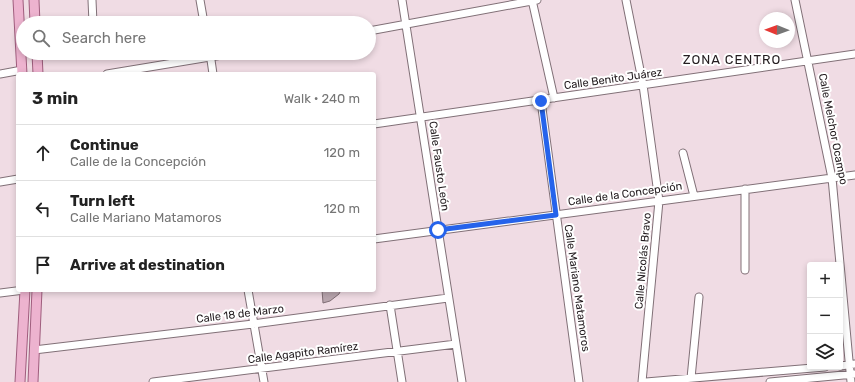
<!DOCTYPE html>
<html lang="en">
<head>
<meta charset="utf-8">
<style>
  body { margin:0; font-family:Rubik,sans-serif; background:#f2f2f2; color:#222 }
  .controls { position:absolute; right:12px; bottom:12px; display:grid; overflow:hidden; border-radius:4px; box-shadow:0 2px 6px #0003 }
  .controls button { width:36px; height:36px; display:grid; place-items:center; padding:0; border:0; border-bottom:1px solid #e0e0e0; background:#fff; color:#222; font:20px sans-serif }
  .compass { position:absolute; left:759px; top:12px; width:36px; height:36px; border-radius:50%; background:#fff; box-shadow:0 2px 6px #0003; rotate:271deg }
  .stop { position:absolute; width:12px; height:12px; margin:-9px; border:3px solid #2563eb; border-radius:50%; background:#fff }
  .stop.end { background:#2563eb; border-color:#fff; box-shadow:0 1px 4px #0008 }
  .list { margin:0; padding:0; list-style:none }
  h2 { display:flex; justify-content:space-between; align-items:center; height:52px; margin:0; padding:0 16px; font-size:17px }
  h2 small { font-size:13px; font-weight:400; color:#767676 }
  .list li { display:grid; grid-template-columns:26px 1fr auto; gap:12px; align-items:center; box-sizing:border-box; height:56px; padding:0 16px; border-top:1px solid #e0e0e0 }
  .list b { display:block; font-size:15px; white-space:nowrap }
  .list p { margin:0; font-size:13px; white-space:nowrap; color:#767676 }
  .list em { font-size:13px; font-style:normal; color:#767676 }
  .icon { flex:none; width:22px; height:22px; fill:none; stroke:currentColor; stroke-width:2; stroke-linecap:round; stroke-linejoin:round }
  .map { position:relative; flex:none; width:855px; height:382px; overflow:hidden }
  .search { position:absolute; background:#fff; box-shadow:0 2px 6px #0003; left:16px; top:16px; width:360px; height:44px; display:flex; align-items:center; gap:10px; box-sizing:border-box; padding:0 14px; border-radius:22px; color:#767676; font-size:15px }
  .panel { position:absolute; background:#fff; box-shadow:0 2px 6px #0003; left:16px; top:72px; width:360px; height:220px; border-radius:4px }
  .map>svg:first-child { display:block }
  .building { fill:#b9a6ae; stroke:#806e75 }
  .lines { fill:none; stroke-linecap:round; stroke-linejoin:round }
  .minor-casing { stroke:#817077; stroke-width:9 }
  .major-casing { stroke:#9f5d7d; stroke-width:11 }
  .minor { stroke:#fff; stroke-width:7 }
  .major { stroke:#edb3cf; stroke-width:9 }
  .route { stroke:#2563eb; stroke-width:5 }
  .labels { text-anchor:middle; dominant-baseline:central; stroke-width:4; stroke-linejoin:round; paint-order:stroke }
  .street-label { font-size:11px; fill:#241d20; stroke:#fff }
  .quarter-label { font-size:13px; letter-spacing:1px; fill:#241d20; stroke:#fff }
</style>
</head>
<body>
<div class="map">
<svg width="855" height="382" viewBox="0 0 855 382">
  <rect width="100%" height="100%" fill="#f0dce4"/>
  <path class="building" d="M322,290h19l-2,4 -9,7 -7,2z"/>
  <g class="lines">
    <g class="minor-casing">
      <path id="minor" d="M92,0l1,23
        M200,0l4,23
        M402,0l60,382
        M532,0l22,98
        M626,0l17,85 16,116 -17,181
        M795,0l37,178 19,204
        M369,31l168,-31
        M210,53l3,21
        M0,74l22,-4
        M107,74l127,-21
        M541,101l38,281
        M374,124l481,-70
        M683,153l11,43
        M0,182l18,-3
        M745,189v81
        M374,239l481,-64
        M248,290l16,92
        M0,293l24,-3
        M390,305l12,77
        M34,350l219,-26 195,-26
        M840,366l15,-2
        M691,378l8,-81
        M153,382l303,-38
        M646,382l179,-15
        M770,382l84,-8"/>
    </g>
    <g class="major-casing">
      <path id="major" d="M18,0l4,74
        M34,0l1,23
        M37,53l1,21
        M20,382l5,-92
        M33,382l4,-92"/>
    </g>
    <use href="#minor" class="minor"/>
    <use href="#major" class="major"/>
  </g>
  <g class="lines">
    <path class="route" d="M438,230l118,-15 -15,-114"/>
  </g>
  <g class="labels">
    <g class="street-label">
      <text transform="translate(613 79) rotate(-8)">Calle Benito Juárez</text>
      <text transform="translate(833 129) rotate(79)">Calle Melchor Ocampo</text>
      <text transform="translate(439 166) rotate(82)">Calle Fausto León</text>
      <text transform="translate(625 194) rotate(-8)">Calle de la Concepción</text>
      <text transform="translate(643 261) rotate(-85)">Calle Nicolás Bravo</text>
      <text transform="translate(577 288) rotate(82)">Calle Mariano Matamoros</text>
      <text transform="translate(240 314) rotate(-7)">Calle 18 de Marzo</text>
      <text transform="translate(303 353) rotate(-7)">Calle Agapito Ramírez</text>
    </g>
    <g class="quarter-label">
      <text x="732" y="59">ZONA CENTRO</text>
    </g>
  </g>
</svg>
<div class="controls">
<button>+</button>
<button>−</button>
<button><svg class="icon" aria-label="layers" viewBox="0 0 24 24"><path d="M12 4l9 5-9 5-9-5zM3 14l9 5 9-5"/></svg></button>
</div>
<svg class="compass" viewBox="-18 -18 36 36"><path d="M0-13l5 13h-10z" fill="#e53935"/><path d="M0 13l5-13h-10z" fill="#767676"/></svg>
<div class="stop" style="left:438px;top:230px"></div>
<div class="stop end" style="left:541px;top:101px"></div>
<div class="search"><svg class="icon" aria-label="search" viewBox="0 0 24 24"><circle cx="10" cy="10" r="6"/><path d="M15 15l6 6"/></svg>Search here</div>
<section class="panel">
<h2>3 min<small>Walk · 240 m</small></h2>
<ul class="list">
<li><svg class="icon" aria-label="ahead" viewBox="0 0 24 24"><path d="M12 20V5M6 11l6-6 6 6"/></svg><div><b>Continue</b><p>Calle de la Concepción</p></div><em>120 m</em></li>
<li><svg class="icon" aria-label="left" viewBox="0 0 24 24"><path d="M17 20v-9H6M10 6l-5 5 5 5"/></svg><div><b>Turn left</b><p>Calle Mariano Matamoros</p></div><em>120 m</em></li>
<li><svg class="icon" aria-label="arrive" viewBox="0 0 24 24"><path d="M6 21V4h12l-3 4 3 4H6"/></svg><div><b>Arrive at destination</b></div></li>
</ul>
</section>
</div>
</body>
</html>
